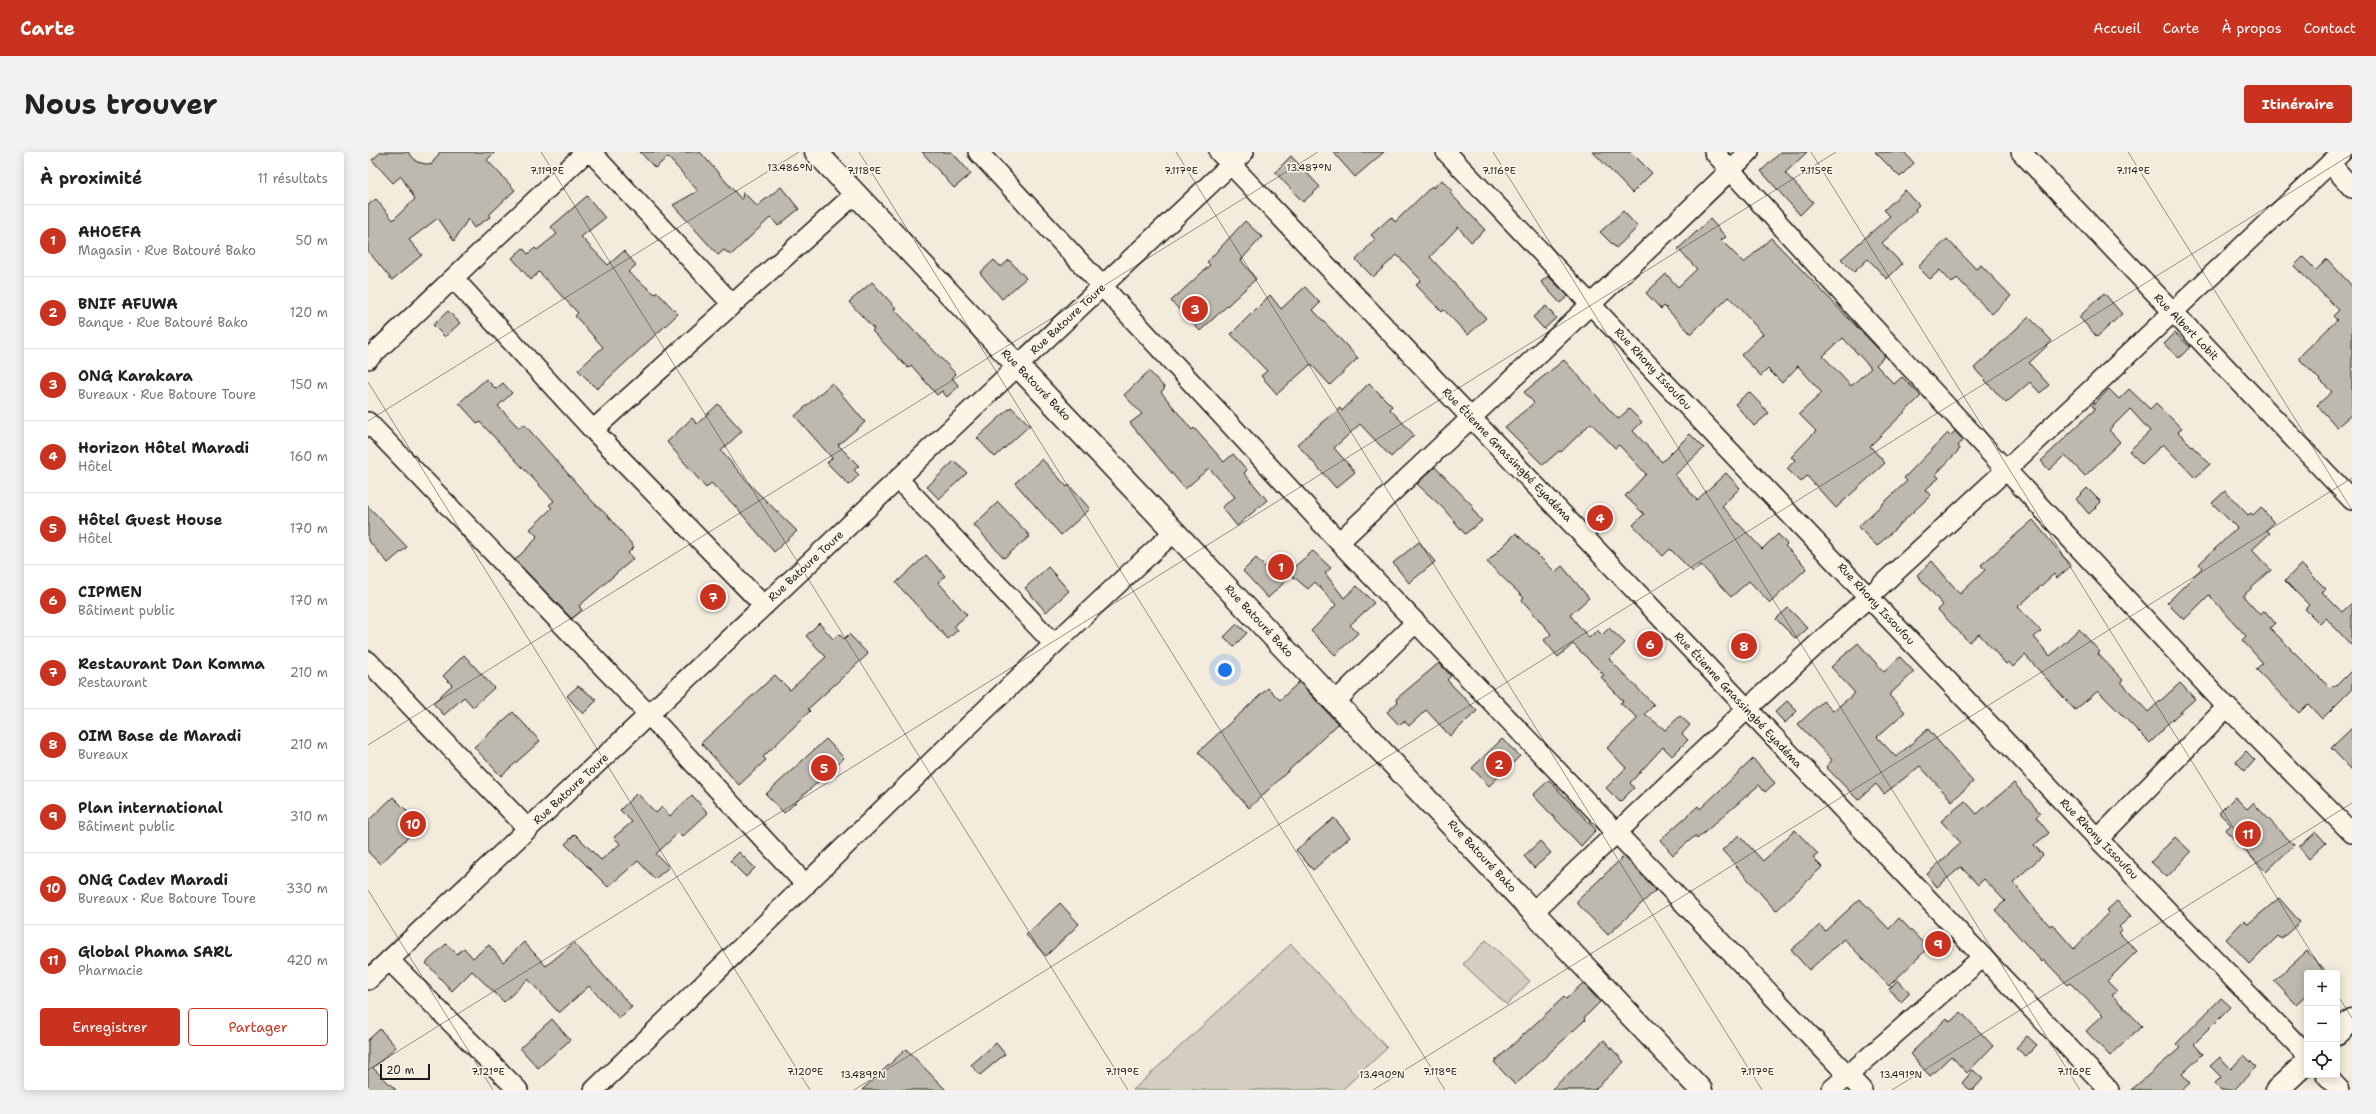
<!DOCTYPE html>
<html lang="fr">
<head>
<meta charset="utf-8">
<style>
  body { margin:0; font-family:"Shantell Sans",sans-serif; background:#f2f2f2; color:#222 }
  .controls { position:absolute; right:12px; bottom:12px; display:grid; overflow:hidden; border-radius:4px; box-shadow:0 2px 10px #0003 }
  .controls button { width:36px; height:36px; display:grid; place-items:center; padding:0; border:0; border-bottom:1px solid #e0e0e0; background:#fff; color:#222; font:20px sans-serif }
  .scale { position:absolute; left:12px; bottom:10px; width:50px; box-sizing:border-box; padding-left:4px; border:2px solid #1c1c1c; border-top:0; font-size:11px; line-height:14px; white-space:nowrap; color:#1c1c1c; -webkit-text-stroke:3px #fcf5e5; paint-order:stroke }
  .you { position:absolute; left:857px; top:518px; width:14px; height:14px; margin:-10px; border:3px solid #fff; border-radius:50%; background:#1a73e8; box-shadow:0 0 0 6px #1a73e833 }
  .badge { display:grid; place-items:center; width:26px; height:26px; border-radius:50%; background:#c8321e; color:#fff; font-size:13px; font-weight:700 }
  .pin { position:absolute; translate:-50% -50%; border:2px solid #fff; box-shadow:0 1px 4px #0006 }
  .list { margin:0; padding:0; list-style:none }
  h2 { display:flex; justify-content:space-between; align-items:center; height:52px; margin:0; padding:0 16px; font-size:17px }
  h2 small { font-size:13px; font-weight:400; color:#767676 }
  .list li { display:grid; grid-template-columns:26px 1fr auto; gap:12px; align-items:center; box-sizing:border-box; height:72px; padding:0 16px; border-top:1px solid #e0e0e0 }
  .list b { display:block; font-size:15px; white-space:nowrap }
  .list p { margin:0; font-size:13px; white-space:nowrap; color:#767676 }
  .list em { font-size:13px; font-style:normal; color:#767676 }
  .actions { display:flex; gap:8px; padding:12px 16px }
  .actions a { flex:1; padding:9px 0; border:1px solid #c8321e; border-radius:4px; text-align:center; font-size:14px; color:#c8321e }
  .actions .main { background:#c8321e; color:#fff }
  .icon { flex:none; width:22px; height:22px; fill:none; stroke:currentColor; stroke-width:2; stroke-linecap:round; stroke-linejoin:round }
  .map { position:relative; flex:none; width:1984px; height:938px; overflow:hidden; border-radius:4px }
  header { display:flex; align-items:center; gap:24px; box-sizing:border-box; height:56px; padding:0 20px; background:#c8321e; color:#fff }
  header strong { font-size:19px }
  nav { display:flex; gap:22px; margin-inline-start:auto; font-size:14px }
  .intro { display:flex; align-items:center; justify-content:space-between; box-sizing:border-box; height:96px; padding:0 24px }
  h1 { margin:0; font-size:28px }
  .button { padding:10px 18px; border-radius:4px; background:#c8321e; color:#fff; font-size:14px; font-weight:700 }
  main { display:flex; gap:24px; padding:0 24px }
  aside { flex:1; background:#fff; border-radius:4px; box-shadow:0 2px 10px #0003 }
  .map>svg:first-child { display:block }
  .green { fill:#d3cec1; stroke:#78756e }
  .building { fill:#beb9ae; stroke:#1c1c1c; fill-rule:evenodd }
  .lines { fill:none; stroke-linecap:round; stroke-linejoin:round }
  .street-casing { stroke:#1c1c1c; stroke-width:22 }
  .secondary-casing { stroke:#1c1c1c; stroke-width:25 }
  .street { stroke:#fcf5e5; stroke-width:19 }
  .secondary { stroke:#fcf5e5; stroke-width:22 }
  .ticks { fill:none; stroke:#1c1c1c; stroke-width:1; stroke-opacity:0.45 }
  .labels { text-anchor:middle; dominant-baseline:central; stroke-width:3.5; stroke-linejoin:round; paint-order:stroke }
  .street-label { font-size:11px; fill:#1c1c1c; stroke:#fcf5e5 }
  .ticks-label { font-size:10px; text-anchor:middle; fill:#1c1c1c; stroke:#fcf5e5; stroke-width:3.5; stroke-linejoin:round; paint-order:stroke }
</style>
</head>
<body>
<header>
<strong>Carte</strong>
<nav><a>Accueil</a><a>Carte</a><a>À propos</a><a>Contact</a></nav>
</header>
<div class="intro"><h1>Nous trouver</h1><a class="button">Itinéraire</a></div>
<main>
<aside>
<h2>À proximité<small>11 résultats</small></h2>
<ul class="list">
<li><span class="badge">1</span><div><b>AHOEFA</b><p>Magasin · Rue Batouré Bako</p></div><em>50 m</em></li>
<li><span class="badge">2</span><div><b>BNIF AFUWA</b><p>Banque · Rue Batouré Bako</p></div><em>120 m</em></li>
<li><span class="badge">3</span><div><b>ONG Karakara</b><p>Bureaux · Rue Batoure Toure</p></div><em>150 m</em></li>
<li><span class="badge">4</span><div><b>Horizon Hôtel Maradi</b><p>Hôtel</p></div><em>160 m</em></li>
<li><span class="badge">5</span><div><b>Hôtel Guest House</b><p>Hôtel</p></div><em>170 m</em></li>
<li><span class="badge">6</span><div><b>CIPMEN</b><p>Bâtiment public</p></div><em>170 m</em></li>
<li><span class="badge">7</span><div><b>Restaurant Dan Komma</b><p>Restaurant</p></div><em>210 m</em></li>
<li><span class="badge">8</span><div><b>OIM Base de Maradi</b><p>Bureaux</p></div><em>210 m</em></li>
<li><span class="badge">9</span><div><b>Plan international</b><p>Bâtiment public</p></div><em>310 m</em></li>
<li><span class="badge">10</span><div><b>ONG Cadev Maradi</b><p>Bureaux · Rue Batoure Toure</p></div><em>330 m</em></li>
<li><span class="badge">11</span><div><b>Global Phama SARL</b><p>Pharmacie</p></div><em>420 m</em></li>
</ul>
<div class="actions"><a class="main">Enregistrer</a><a>Partager</a></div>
</aside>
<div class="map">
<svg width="1984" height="938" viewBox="0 0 1984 938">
  <rect width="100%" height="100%" fill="#f3ecdd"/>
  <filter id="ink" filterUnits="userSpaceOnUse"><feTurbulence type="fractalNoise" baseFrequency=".025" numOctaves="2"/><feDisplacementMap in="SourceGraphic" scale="8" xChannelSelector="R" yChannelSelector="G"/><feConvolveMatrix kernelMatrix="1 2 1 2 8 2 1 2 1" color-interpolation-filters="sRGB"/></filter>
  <g filter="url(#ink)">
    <path class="green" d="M1118,788l44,41 -23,24 -44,-41z
      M923,792l96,104 -45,42h-209z"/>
    <path class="building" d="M13,0h27l9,10 14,3 9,-13h55l-8,8 28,30 -26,25 1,2 -16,11 -6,-9 -14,22 -16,-23 -29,22 13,15 -30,25 -24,-29v-46l8,-6 17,21 22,-21 -14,-23 -8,7 -21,-23z
      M272,0h60l42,48 1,-8 14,14 24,-19 18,22 -21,17 -7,-9 -40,38 -7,-5 -6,5 -45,-50 25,-14 -30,-34 -13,11z
      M554,0h30l19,22 -17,14z
      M965,0h51l-29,25z
      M1225,0h38l21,21 -20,20z
      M1413,0h26l-22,21 28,29 -13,13 -39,-44z
      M1507,0h29l10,11 -14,14z
      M923,4l29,31 -17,15 -28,-30z
      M1074,28l10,11 -2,2 35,37 -14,12 -13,-15 -28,30 56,61 -18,17 -24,-25 -2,2 -26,-27 5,-5 -24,-25 -24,22 -17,-17 19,-21 -4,-4 20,-18 4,5 37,-36 1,2z
      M1537,38l14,15 -4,4 1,2 -34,32 20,21 -15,15 -19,-20 -14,13 -13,-13 49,-43 -6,-6z
      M219,44l18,22 -24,19 27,28 16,-14 12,14 -8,7 27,22 2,-2 21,22 -81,75 -19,-19 25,-23 -28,-31 3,-3 -39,-41 -8,8 -19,-22 11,-10 5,6 7,-6 2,2 20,-16 -6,-7z
      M1255,59l15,16 -22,21 -16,-16z
      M1342,67l16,18 -5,3 23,23 27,-25 114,118 -9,9 18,19 8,-7 19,19 -51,50 15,17 -49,45 -29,-32 -6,6 -14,-13 8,-9 -4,-3 25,-26 -17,-17 23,-21 -24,-27 -16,17 -14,-14 -7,7 -20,-21 22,-21 -34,-37 -38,37 -27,-28 -3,3 -15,-16 20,-19 12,13 19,-18 -19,-20zM1475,186l28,30 -20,18 -28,-30z
      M877,69l17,16 -21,23 15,19 -56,52 -29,-30 39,-36 -3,-3z
      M1579,87l29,30 5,-4 30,31 -19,18 -35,-36 -5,5 -12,-13 -10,9 -12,-12z
      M1935,105l13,13 11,-11 25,27v128l-15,13 -20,-22 15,-13 -34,-34 39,-38 -4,-4 6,-6 -45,-44z
      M626,108l7,7 8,-7 17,18 -24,21 -22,-26z
      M1180,124l20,20 -8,7 -19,-21z
      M504,130l24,26 -2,1 62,65 -4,4 7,8 -12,11 -5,-6 -5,4 -26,-30 -3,3 -36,-37 2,-2 -25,-27z
      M937,135l15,16 -7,7 45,48 -28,27 -19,-21 -34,30 -16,-18 6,-5 -36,-37 39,-39 11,14z
      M1736,141l18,21 -25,23 -18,-20z
      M1178,154l10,12 -12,11 -11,-12z
      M80,159l12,12 -15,14 -12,-12z
      M1661,165l23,24 -23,22 20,22 -9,8 -10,-11 -24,21 -32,-35z
      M1807,181l15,14 -11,11 -15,-14z
      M1196,208l54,59 11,-10 13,13 -9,9 29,31 28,-28 14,14 -29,27 22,25 29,-27 14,15 -18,18 40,43 16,-15 9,10 -2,2 22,22 -37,35 -21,-22 -18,16 -30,-32 -8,7 -23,-23 -7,7 -30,-31 11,-11 -19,-18 21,-22 -27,-29 -4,3 -24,-25 -30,29 -2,-1 -16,14 -38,-38 29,-24 -10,-11z
      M781,219l16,17 -4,4 31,38 2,-2 30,34 9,-8 14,16 -3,3 23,27 -30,26 -15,-19 13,-10 -26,-29 -24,21 -55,-66 12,-9 -18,-19z
      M118,227l10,10 7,-6 9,10 -14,13 21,22 5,-4 68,77 18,17 24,29 -6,6 5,6 -54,47 3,4 -10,9 -57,-59 19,-19 3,-5 -7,-7 22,-21 -3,-3 5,-4 -74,-79 -2,2 -19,-21z
      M464,231l33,39 -27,23 21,21 -5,4 5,5 -10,10 -22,-22 5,-5 -37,-42z
      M1001,231l23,23 -2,3 24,26 -23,22 -31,-33 -26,24 21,24 -19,16 -39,-44 43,-36 2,3z
      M1741,237l10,10 10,-10 21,20 6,-6 26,26 -4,3 32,32 -15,14 -32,-34 -21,20 -13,-13 21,-20 -20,-22 -21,21 11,12 -35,34 -20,-21 -16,15 -8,-9 54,-52 -3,-3z
      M1381,240l20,21 -15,13 -19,-22z
      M350,252l24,27 -21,20 33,38 43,42 -23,21 -40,-47 -23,-22 -5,5 -39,-46 25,-24 5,6z
      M643,255l19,18 -35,32 -18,-19z
      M1587,279l8,9 -5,6 2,3 -24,25 3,4 -14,12 6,5 -54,51 -19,-19 49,-46 -3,-3 44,-45 2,3z
      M674,307l25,28 2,-2 21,24 -29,26 -46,-52z
      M586,309l13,12 -28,26 -12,-12z
      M1067,315l39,40 -2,2 10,12 -17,13 -22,-26 -26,-24z
      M1719,336l14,14 -12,12 -13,-15z
      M1857,339l23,24 3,-2 2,2 8,-8 13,16 -8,7 4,3 -18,17 19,20 -28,26 17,19 5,-4 10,12 -5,5 60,60 4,-3 2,1 16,-16v19l-30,30 -14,-15 -9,9 -43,-44 7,-6 -21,-23 4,-4 -37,-41 -25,25 -17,-17 35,-35 -3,-4 38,-36 -25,-25z
      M630,350l32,34 -26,22 -30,-33z
      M0,354l39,41 -19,16 -20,-23z
      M1665,368l38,46 -14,12 -3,-4 -36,33 23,24 -7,6 16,19 29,-27 21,23 -2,2 25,26 -2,2 27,30 32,-29 15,16 -32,29 1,1 -14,14 -52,-52 -23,19 -50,-55 -12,12 -4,-5 -3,2 -27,-30 -10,8 -31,-32 5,-5 -26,-30 15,-14 28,33 25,-24 -4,-5z
      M1148,381l39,39 7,-6 27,32 -19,17 19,23 8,-8 5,5 7,-7 16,15 -16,16 45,46 -9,9 20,16 15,-14 10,9 -8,9 6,6 -16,16 -9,-9 -33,36 4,5 -14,14 -14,-14 20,-20 -19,-20 31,-30 -18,-15 3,-2 -22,-24 3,-2 -31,-31 -15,13 -14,-17 7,-6 -29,-34 2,-2 -37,-36z
      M1051,390l16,20 -26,21 -16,-20z
      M945,399l18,17 -6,5 19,25 13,-12 17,17 -24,22 8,8 -23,22 -24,-24 25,-26 -21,-23 -7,7 -20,-17z
      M558,403l19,21 -7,6 29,33 -13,11 4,4 -10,9 -52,-56z
      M888,406l9,9 7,-6 17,17 -21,20 -25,-27z
      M1933,412l25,25 -4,3 20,20 10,-9v43l-26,-28 -6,6 -15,-15 4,-4 -24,-24z
      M680,415l21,24 -23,21 -21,-24z
      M1420,456l20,20 -12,11 -20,-20z
      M451,471l14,16 6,-5 5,5 5,-5 19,20 -60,55 2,2 -47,46 3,3 -27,25 -38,-42 74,-68 15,15 36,-33 -20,-21z
      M869,472l10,9 -13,13 -10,-9z
      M1490,491l26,29 16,-15 14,15 -25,23 16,17 -28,25 19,20 32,-28 45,53 -21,19 -32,-35 -36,28 -8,-10 -18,16 -32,-33 6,-7 -34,-36 25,-23 10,10 22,-18 -24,-26z
      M96,503l30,33 -21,19 -9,-10 -20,18 -11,-12 19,-18 -9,-9z
      M1071,511l12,13 -4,4 30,31 -27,25 -24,-26 -17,16 -5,-5 -5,4 -12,-13 11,-10 -2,-3z
      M931,530l39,42 -89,84 -51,-56 70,-64 12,12z
      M210,534l19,14 -14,14 -16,-18z
      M1419,549l10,10 -12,12 -10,-11z
      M145,560l27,29 -39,35 -27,-29z
      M1984,576v42l-21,-22z
      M458,587l18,19 -60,55 -18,-19z
      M1134,587l18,17 -31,30 -17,-18z
      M1878,599l9,9 -10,11 -9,-9z
      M1385,607l22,24 -10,9 -6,-7 -62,54 -2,-3 -22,19 -13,-15 38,-34 2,3z
      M1181,628l47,50 -15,16 -48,-51z
      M1646,631l26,30 -4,4 13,16 -15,12 9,10 -30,27 18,23 19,21 2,-2 22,25 35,-37 -2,-2 10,-9 14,15 -12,11 3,3 -3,3 18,18 -30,30 10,10 -5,4 30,31 -32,30 -24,-25 17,-16 -33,-32 -2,2 -24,-25 -2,2 -47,-52 10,-9 -21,-22 -6,6 -17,-18 -24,20 -10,-13 34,-31 -20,-22 24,-20 12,13z
      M269,641l19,20 6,-6 8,9 22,-21 16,18 -26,24 -4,-4 -22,21 13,13 -14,12 -17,-18 -30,26 -43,-43 10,-10 26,26 19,-16 -6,-7 18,-15 -12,-12z
      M25,645l28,28 -41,39 -12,-12v-31z
      M1867,645l12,12 6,-6 41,42 -28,27 -41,-42 6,-5 -12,-12z
      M966,666l16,19 -37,33 -17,-20z
      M1427,678l23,24 -5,4 9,9 -46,44 -54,-61 17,-15 24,26z
      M1948,680l10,11 -17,16 -10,-12z
      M1807,685l16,15 -24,25 -16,-15z
      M1172,689l11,12 -17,15 -10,-12z
      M371,700l16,16 -9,9 -16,-16z
      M1256,704l32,34 -48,45 -32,-33z
      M1911,746l21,24 -19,17 -3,-3 -28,28 -24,-25 18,-19 4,4z
      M1492,747l29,30 10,-11 29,30 -39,38 -45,-47 -35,31 -18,-20 29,-25 5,6z
      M692,751l19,21 -33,32 -20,-21z
      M156,790l22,24 28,-23 58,64 -13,11 -30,-32 -30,27 -31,-34 -24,23 -32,-31 -20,20 -26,-28 20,-19 11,10 7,-6 9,10 16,-13 14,17z
      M1939,799l20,22h-20v21l-11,10 -22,-23z
      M1530,828l12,13 -9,9 -12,-13z
      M1215,831l17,19 -16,16 1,2 -70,65 -21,-23 70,-65 2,2z
      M1853,846l10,9 -37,37 9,10 -21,20 8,9 -8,7h-51l49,-42 -4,-4z
      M1593,860l32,34 -26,27 -16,-17 -21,20 -20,-22 37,-36 3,4z
      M184,867l18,21 -32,28 -18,-20z
      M12,877l16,18 -23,21 23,22h-28v-50z
      M1659,884l10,9 -11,11 -10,-8z
      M1236,888l20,22 -30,28h-43z
      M628,891l9,11 -25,21 -9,-10z
      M538,897l40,41h-84z
      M1876,903l12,12 -22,23h-13l-6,-7 6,-6 -11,-11 10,-9 11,12z
      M1605,918l10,9 -10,11h-3l-8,-7z"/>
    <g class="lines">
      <g class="street-casing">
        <path id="street" d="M223,0l141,152
          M610,0l361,390 523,548
          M851,0l890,938
          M1078,0l652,687 209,216
          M1346,0l157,173 356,382 125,126
          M1653,0l331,348
          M1962,11l22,25
          M86,127l139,151 171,176
          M0,207l218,-207
          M0,270l281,293 157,170
          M225,278l262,-236
          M530,327l155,164
          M971,390c138,-129 275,-259 410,-390
          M0,509l160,168
          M967,550l81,-80
          M1730,687l129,-132
          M1165,760l214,-203 260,-240 335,-317
          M21,808l129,130
          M0,828l876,-828
          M1958,923l14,15
          M226,938c194,-186 382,-376 580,-558
          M1463,938l152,-133"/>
      </g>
      <g class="secondary-casing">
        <path id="secondary" d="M448,0l885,938
          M1969,882l15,-14
          M1909,938l30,-28"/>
      </g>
      <use href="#street" class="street"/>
      <use href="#secondary" class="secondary"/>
    </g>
  </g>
  <path class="ticks" d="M173,0l587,938M491,0l586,938M808,0l586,938M1125,0l587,938M1443,0l513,821M1760,0l224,358M0,230l442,708M0,269l431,-269M0,593l950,-593M0,738l125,200M1969,842l15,24M0,918l1468,-918M486,938l1498,-936M1005,938l979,-612M1524,938l460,-287"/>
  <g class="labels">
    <g class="street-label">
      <text transform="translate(700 167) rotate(-43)">Rue Batoure Toure</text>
      <text transform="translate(1818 175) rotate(46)">Rue Albert Lobit</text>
      <text transform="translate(1285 217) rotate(47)">Rue Rhony Issoufou</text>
      <text transform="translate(668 233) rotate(46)">Rue Batouré Bako</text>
      <text transform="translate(1139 303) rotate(46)">Rue Étienne Gnassingbé Eyadéma</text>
      <text transform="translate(438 414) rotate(-43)">Rue Batoure Toure</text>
      <text transform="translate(1508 452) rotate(47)">Rue Rhony Issoufou</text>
      <text transform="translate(891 469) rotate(47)">Rue Batouré Bako</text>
      <text transform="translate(1370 548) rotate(47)">Rue Étienne Gnassingbé Eyadéma</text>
      <text transform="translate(203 637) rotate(-43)">Rue Batoure Toure</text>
      <text transform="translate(1731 687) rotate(46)">Rue Rhony Issoufou</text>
      <text transform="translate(1114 704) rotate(47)">Rue Batouré Bako</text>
    </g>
  </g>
  <g class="ticks-label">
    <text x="422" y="19">13.486°N</text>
    <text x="941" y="19">13.487°N</text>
    <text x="179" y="22">7.119°E</text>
    <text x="496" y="22">7.118°E</text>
    <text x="813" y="22">7.117°E</text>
    <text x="1131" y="22">7.116°E</text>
    <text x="1448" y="22">7.115°E</text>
    <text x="1765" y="22">7.114°E</text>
    <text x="120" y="923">7.121°E</text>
    <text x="437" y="923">7.120°E</text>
    <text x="754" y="923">7.119°E</text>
    <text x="1072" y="923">7.118°E</text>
    <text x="1389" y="923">7.117°E</text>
    <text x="1706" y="923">7.116°E</text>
    <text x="495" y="926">13.489°N</text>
    <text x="1014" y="926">13.490°N</text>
    <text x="1533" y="926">13.491°N</text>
  </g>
</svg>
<div class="controls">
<button>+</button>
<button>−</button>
<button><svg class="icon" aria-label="locate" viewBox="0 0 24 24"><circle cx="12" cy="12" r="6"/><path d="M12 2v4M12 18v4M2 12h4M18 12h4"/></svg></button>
</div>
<div class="scale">20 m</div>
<div class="you"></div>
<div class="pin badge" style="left:913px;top:415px">1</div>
<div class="pin badge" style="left:1131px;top:612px">2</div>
<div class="pin badge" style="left:827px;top:157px">3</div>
<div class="pin badge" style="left:1232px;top:366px">4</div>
<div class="pin badge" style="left:456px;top:616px">5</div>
<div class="pin badge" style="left:1282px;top:492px">6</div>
<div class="pin badge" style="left:345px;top:445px">7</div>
<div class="pin badge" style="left:1376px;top:494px">8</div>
<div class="pin badge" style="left:1570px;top:792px">9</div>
<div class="pin badge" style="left:45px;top:672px">10</div>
<div class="pin badge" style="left:1880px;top:682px">11</div>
</div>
</main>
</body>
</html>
